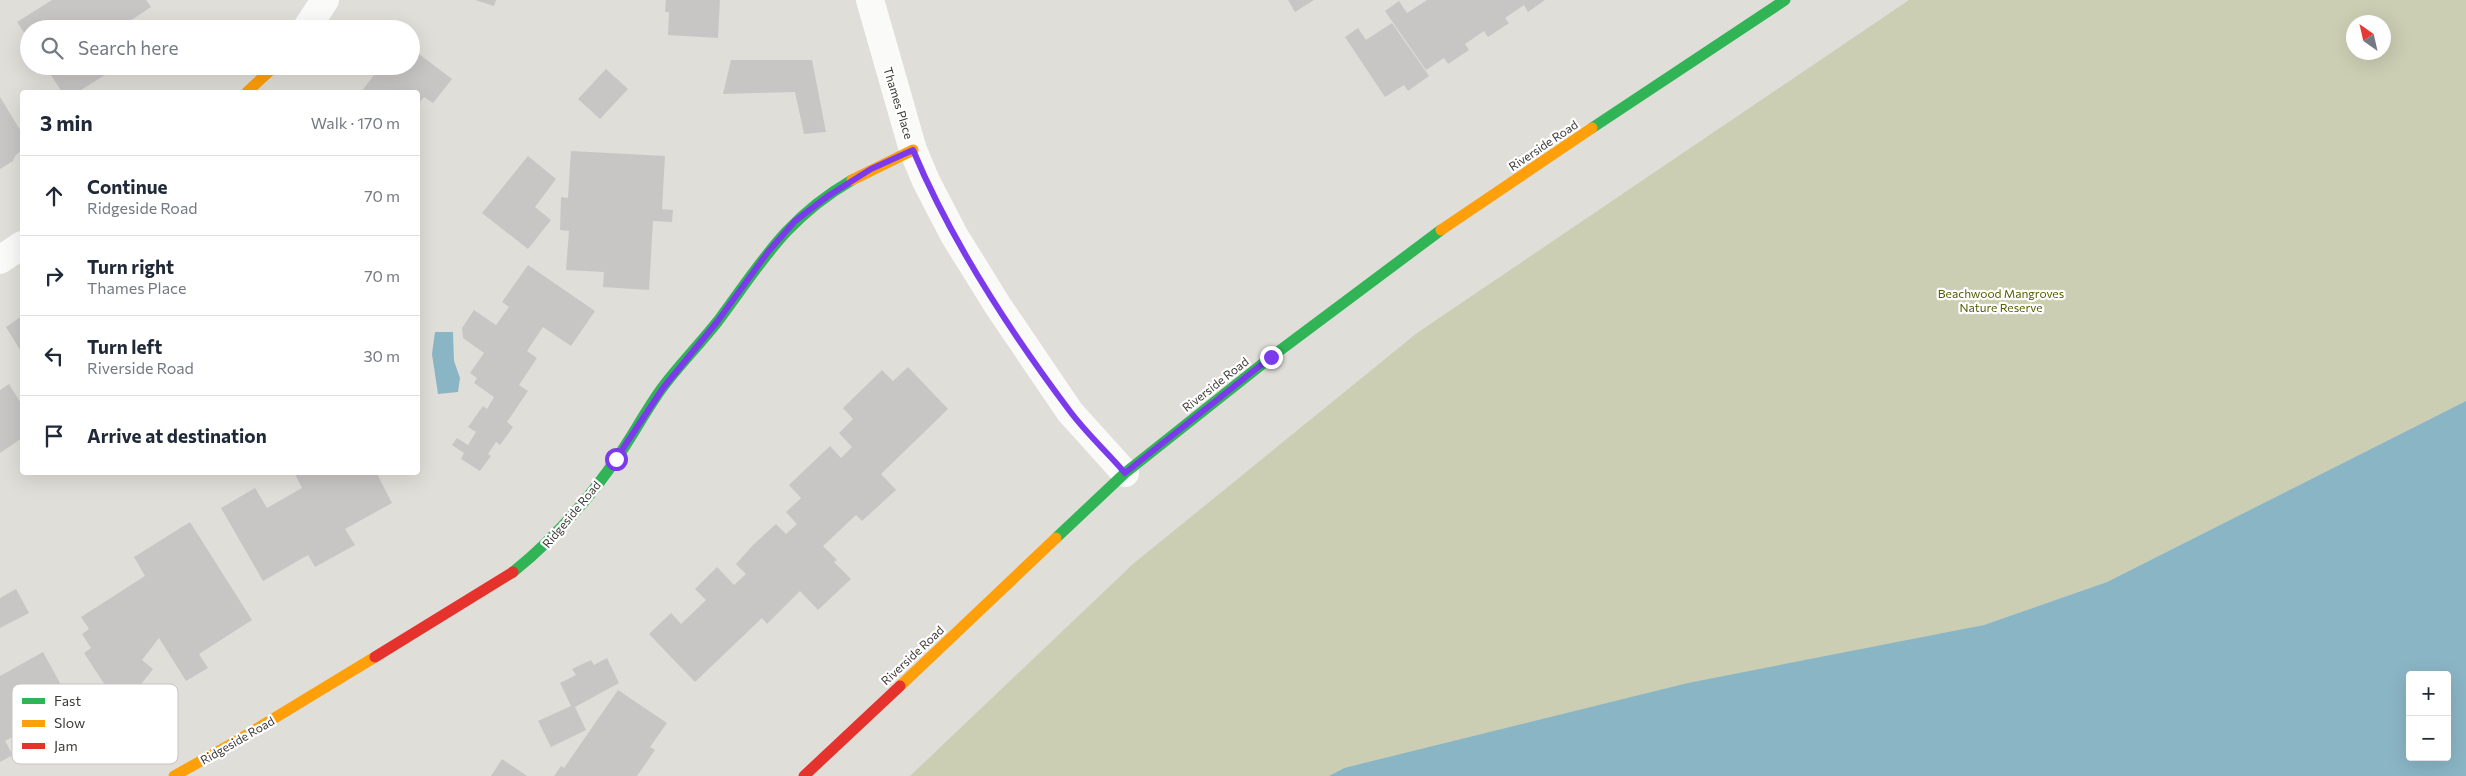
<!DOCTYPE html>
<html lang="en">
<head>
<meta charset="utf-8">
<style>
  body { margin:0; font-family:Commissioner,sans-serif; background:#f6f6f7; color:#1f2937 }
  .controls { position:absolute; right:15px; bottom:15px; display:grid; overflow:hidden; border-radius:5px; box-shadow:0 5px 20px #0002 }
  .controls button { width:45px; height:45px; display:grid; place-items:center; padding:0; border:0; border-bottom:1px solid #e0e1e3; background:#fff; color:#1f2937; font:25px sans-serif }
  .compass { position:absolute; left:2346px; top:15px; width:45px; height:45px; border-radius:50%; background:#fff; box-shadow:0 5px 20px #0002; rotate:326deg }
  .stop { position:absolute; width:15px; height:15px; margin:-11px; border:4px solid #7c3aed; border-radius:50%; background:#fff }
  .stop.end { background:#7c3aed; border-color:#fff; box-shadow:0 1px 5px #0008 }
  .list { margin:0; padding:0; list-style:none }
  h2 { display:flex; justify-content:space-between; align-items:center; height:65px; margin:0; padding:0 20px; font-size:21px }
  h2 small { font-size:16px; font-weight:400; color:#747a83 }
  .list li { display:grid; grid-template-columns:32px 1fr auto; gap:15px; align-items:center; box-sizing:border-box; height:80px; padding:0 20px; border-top:1px solid #e0e1e3 }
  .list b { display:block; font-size:19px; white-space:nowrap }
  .list p { margin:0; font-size:16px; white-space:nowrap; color:#747a83 }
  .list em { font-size:16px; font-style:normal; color:#747a83 }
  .icon { flex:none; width:28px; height:28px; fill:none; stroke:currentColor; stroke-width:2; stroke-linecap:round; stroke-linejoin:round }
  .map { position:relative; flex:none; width:2466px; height:776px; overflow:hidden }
  .search { position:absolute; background:#fff; box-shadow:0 5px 20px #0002; left:20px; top:20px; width:400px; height:55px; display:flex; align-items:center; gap:12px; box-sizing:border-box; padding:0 18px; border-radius:28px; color:#747a83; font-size:19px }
  .panel { position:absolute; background:#fff; box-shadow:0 5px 20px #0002; left:20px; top:90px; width:400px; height:385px; border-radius:5px }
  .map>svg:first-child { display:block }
  .green { fill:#cbceb3; fill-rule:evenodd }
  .water { fill:#8ab5c5; fill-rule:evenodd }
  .building { fill:#c7c6c5 }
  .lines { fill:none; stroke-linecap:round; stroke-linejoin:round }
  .street { stroke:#fafaf9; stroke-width:28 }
  .fast { stroke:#30b455; stroke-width:11 }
  .slow { stroke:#ff9f0a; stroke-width:11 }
  .jam { stroke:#e5322d; stroke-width:11 }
  .route { stroke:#7c3aed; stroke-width:6 }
  .labels { text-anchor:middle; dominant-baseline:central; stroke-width:4.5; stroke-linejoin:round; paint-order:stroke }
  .street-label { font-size:12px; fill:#3c3a36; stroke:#fff }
  .park-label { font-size:12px; fill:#555e00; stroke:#fff }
  .key { fill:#fff; stroke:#c4c4c3; stroke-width:1 }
  .key-label { font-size:14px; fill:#3c3a36 }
</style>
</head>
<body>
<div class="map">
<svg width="2466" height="776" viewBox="0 0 2466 776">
  <rect width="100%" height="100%" fill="#e0ded8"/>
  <path class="green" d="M1909,0h557v401l-359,181 -123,43 -640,143 -15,8h-419l223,-212 284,-231zM2354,22h30v30h-30z"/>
  <path class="water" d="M435,332h18l1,29 6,17 -2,14 -20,2 -6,-40z
    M2466,401v375h-1137l15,-8 344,-85 296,-58 123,-43zM2410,675h37v82h-37z"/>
  <path class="building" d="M52,0h94l5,7 -33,22h-89v11l-12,-18z
    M475,0h21l-2,6z
    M666,0h54l-2,38 -50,-3 1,-23h-4z
    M1288,0h26l-19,12z
    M1427,0h118l-17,12 -4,-7 -19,13 4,5 -21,14 -4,-6 -19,13 4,6 -21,14 -4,-6 -18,12 -41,-59 14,-10 8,12z
    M1392,23l37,53 -21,15 -4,-6 -19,12 -40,-60 13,-9 8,12z
    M411,48l41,31 -19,24 -9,-6 -6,8v-13h-57l20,-26h30z
    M731,60h81l14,72 -22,2 -9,-42 -72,2z
    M45,66h58l5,7 -30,19h-16z
    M606,69l22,20 -28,30 -22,-20z
    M0,97l22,36v17l-7,6 -2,5 -13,8z
    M571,151l94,5 -3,53 11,1 -1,12 -19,-1 -4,69 -46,-3 1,-15 -38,-2 3,-39 -9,-1 1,-33 7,1z
    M528,156l28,23 -21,28 16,13 -23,29 -46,-36z
    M528,265l67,46 -24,35 -28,-19 -16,24 10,7 -18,27 9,6 -21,31 6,5 -13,18 -4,-3 -8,12 3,2 -11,15 -19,-12 3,-6 -12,-8 5,-7 11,7 8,-13 -8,-5 15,-21 4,3 7,-12 -20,-14 3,-5 -7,-5 14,-20 -21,-15 -1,-10 12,-18 22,15 13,-18 -7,-5z
    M22,316v37l-16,-26z
    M908,367l40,42 -67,65 15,16 -34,31 -6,-6 -33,31 14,14 -3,2 17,17 -33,31 -18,-19 -33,33 -5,-6 -67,64 -46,-48 22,-21 10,11 25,-24 -11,-11 22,-22 17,18 12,-11 -10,-10 17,-19 23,-21 10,10 11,-10 -11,-12 15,-14 -12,-13 41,-39 11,12 11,-11 -13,-14 14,-14 -10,-11 39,-38 11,11z
    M9,384l13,21v33l-22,15v-63z
    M294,472h82l16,31 -47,26 10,16 -40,22 -7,-12 -45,26 -42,-73 34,-20 12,20 35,-20z
    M190,522l62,98 -53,34 9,14 -22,13 -27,-43 -17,22 11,9 -22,28 -17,2 -30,-46 7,-5 -9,-14 7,-5 -8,-12 64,-41 -11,-19z
    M16,589l13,24 -29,15v-30z
    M43,652l29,53 -67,36 8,14 -13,7v-86z
    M607,658l12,25 -44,24 11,23 -35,17 -13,-26 33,-15 -11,-23 16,-8 -4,-6 19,-9 3,5z
    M618,690l49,33 -17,24 5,3 -18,26h-83l7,-10 3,2z
    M502,759l25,17h-36z"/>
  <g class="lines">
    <path class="street" d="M870,0l43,150 13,31 28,54 44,71 72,106 55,61
      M306,29l19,-29
      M0,260l22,-15"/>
    <path class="fast" d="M1592,128l193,-128
      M1056,538l69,-65 146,-116 170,-127
      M513,572c40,-32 75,-72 104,-114 16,-23 29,-48 45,-70 17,-23 38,-44 56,-67 44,-59 67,-102 134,-141"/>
    <path class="slow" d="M247,92l28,-26
      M852,180l61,-30
      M1441,230l151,-102
      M900,686l156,-148
      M174,776l61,-34 140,-85"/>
    <path class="jam" d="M375,657l138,-85
      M804,776l96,-90"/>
  </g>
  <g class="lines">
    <path class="route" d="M616,459l47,-71 54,-66 51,-70 27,-31 33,-25 43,-27 42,-19c39,93 96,180 156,260 17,23 38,42 56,63l146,-116"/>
  </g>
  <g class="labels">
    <g class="street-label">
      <text transform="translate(899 103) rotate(73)">Thames Place</text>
      <text transform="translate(1543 145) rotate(-34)">Riverside Road</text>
      <text transform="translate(1215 384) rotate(-38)">Riverside Road</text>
      <text transform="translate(571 514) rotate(-50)">Ridgeside Road</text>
      <text transform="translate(912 655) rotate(-43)">Riverside Road</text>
      <text transform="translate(237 740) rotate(-30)">Ridgeside Road</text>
    </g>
    <g class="park-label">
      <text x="2001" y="293">Beachwood Mangroves<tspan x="2001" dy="14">Nature Reserve</tspan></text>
    </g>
  </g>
  <rect x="12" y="684" width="166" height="80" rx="8" class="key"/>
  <rect x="22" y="698" width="23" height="6" fill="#30b455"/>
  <rect x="22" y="720" width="23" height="7" fill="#ff9f0a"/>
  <rect x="22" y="743" width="23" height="6" fill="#e5322d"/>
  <g class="key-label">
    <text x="54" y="706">Fast</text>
    <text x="54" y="728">Slow</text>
    <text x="54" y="751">Jam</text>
  </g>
</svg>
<div class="controls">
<button>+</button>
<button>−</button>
</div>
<svg class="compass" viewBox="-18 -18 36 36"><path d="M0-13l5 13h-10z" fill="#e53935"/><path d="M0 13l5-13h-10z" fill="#747a83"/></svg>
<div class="stop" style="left:616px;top:459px"></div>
<div class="stop end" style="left:1271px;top:357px"></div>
<div class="search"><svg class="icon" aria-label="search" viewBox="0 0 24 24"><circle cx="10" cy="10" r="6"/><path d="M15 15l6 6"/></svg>Search here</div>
<section class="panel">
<h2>3 min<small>Walk · 170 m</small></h2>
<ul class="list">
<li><svg class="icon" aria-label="ahead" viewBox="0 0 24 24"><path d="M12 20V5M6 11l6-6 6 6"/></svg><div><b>Continue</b><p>Ridgeside Road</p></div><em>70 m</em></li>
<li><svg class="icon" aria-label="right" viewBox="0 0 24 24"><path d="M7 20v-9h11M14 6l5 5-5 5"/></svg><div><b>Turn right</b><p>Thames Place</p></div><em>70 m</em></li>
<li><svg class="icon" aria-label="left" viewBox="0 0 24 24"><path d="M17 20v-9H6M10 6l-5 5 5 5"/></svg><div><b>Turn left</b><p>Riverside Road</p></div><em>30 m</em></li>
<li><svg class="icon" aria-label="arrive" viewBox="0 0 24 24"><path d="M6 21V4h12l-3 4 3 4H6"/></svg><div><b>Arrive at destination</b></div></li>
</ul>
</section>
</div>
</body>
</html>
